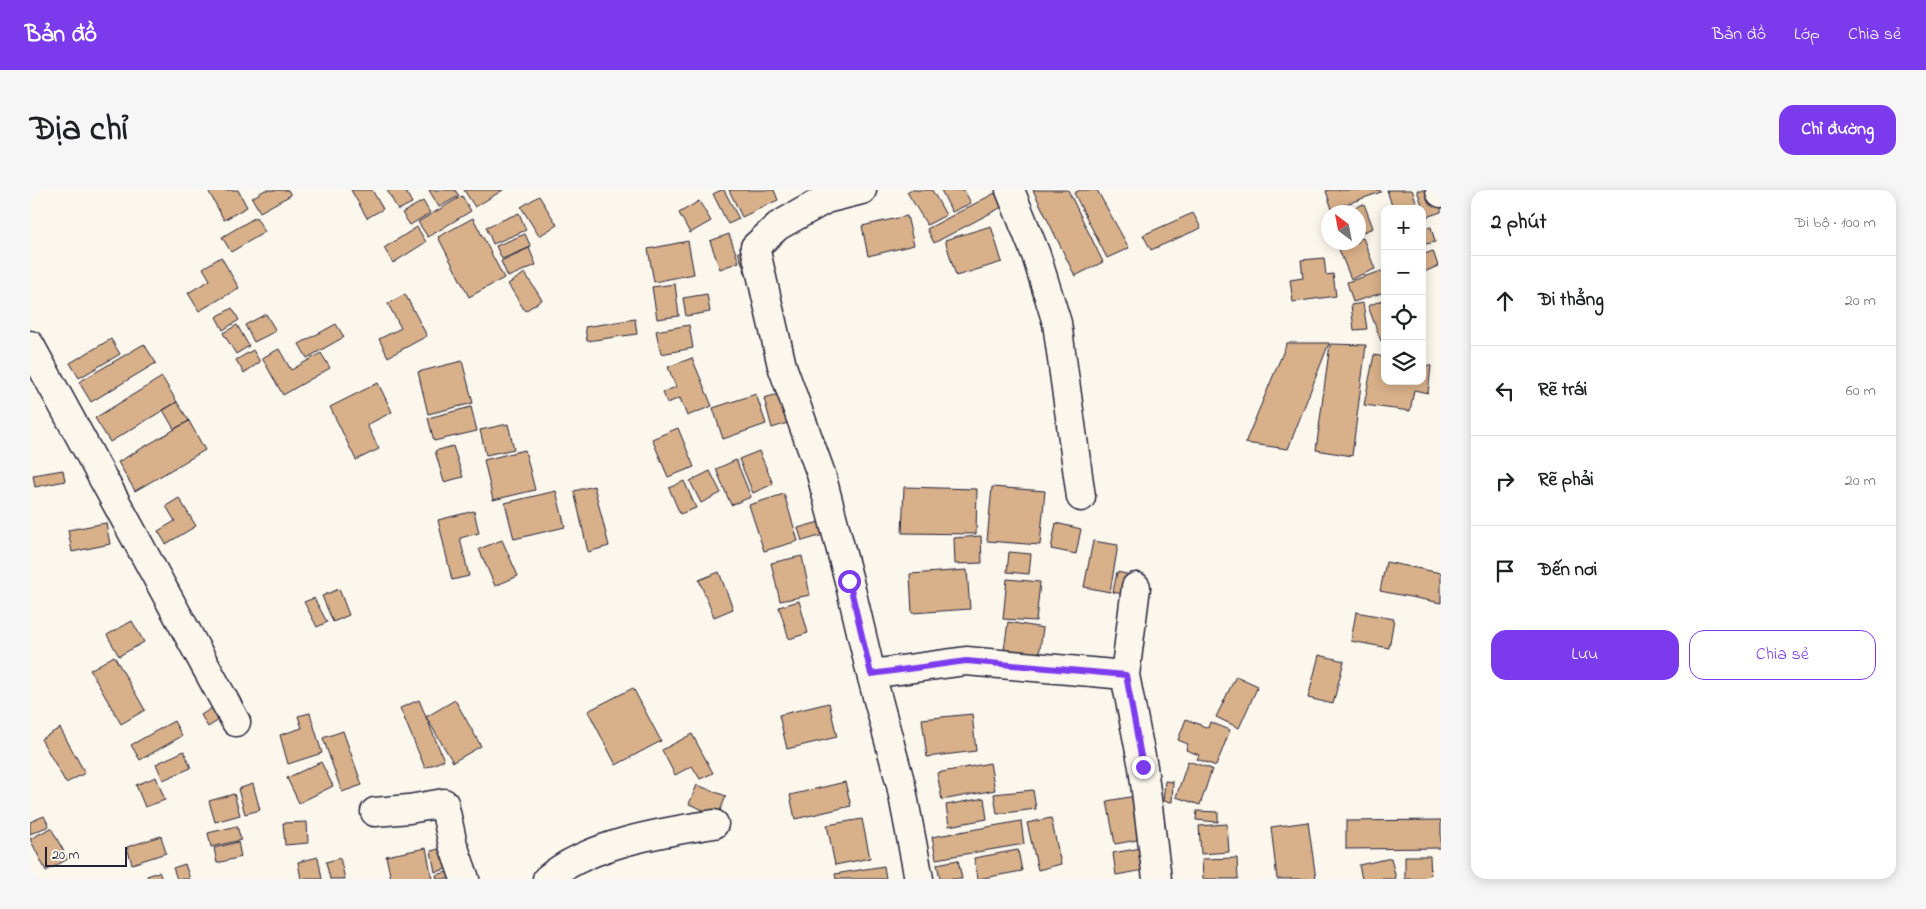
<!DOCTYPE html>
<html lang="vi">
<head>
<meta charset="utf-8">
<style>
  body { margin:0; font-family:"Indie Flower",sans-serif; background:#f6f6f6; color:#202124 }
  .controls { position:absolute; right:15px; top:15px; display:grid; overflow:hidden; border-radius:10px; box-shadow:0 2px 12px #0003 }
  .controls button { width:45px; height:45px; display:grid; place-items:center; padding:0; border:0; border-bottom:1px solid #e0e0e0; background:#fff; color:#202124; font:25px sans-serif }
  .compass { position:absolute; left:1291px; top:15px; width:45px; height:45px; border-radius:50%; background:#fff; box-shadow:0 2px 12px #0003; rotate:328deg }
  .scale { position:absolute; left:15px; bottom:12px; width:82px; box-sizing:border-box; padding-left:5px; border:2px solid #22223b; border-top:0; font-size:14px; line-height:18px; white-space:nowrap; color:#22223b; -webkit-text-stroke:4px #fbf7ec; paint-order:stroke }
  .stop { position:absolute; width:15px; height:15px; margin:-11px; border:4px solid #7c3aed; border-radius:50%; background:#fff }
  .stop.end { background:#7c3aed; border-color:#fff; box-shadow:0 1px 5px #0008 }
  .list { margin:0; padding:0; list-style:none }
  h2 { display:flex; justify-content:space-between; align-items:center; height:65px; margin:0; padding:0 20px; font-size:21px }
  h2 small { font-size:16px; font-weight:400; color:#757577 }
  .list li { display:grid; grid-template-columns:32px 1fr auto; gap:15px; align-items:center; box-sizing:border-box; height:90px; padding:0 20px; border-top:1px solid #e0e0e0 }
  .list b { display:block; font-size:19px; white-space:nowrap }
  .list em { font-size:16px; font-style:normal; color:#757577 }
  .actions { display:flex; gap:10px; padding:15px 20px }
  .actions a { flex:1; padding:11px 0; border:1px solid #7c3aed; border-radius:15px; text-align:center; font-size:18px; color:#7c3aed }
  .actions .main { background:#7c3aed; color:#fff }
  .icon { flex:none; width:28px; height:28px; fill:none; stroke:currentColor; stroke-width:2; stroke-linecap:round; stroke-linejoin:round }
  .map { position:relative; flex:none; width:1411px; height:689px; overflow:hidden; border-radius:15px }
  header { display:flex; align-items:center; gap:30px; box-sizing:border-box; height:70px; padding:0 25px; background:#7c3aed; color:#fff }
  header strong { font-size:24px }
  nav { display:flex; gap:28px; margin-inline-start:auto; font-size:18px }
  .intro { display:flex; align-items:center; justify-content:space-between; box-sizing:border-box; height:120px; padding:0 30px }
  h1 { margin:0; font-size:35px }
  .button { padding:12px 22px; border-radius:15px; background:#7c3aed; color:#fff; font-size:18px; font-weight:700 }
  main { display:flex; gap:30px; padding:0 30px }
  aside { flex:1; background:#fff; border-radius:15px; box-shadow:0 2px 12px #0003 }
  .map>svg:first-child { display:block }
  .building { fill:#d8b089; stroke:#22223b }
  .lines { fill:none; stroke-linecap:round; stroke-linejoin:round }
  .street-casing { stroke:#22223b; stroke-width:31 }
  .street { stroke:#fbf7ec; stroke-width:28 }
  .route { stroke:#7c3aed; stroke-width:6 }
</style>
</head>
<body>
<header>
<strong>Bản đồ</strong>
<nav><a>Bản đồ</a><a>Lớp</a><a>Chia sẻ</a></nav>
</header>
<div class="intro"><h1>Địa chỉ</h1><a class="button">Chỉ đường</a></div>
<main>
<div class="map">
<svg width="1411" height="689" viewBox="0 0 1411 689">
  <rect width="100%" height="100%" fill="#fbf7ec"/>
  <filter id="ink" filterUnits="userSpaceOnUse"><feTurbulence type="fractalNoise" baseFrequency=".02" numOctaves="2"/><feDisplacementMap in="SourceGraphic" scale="10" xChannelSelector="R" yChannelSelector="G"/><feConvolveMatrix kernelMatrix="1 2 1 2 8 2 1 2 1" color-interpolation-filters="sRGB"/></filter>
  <g filter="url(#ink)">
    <path class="building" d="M178,0h30l9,17 -23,13z
      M235,0h23l3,5 -31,17 -8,-14z
      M321,0h21l11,19 -16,9z
      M357,0h18l7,13 -14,7z
      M399,0h26l4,6 -20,11z
      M434,0h39l-28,17z
      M691,0h3l15,29 -11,5 -15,-30z
      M699,0h45l4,10 -36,17z
      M880,0h22l14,25 -19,10 -20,-33z
      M911,0h23l7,13 -19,9z
      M1003,0h35l35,72 -28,14z
      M1050,0h17l32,58 -22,10 -33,-65z
      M1299,0h51l1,2 -49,17 -6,-18z
      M1357,0h25l7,19h-26z
      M1387,0h20l4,11v11l-15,5z
      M965,3l7,14 -68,36 -7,-14z
      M432,6l9,15 -43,26 -10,-15z
      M509,6l18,29 -18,11 -18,-29z
      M393,11l7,12 -20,12 -8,-12z
      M669,11l12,20 -21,12 -11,-20z
      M1334,14l9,24 -15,6v-22h-16z
      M489,23l7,17 -33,14 -7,-17z
      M1163,23l8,15 -50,22 -8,-15z
      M877,26l7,29 -46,11 -6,-30z
      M226,27l9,15 -34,20 -9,-15z
      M443,28l31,60 -35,19 -31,-60z
      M961,36l11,36 -46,14 -11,-36z
      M387,37l9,15 -33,21 -9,-15z
      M1401,37l4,15 -13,3v-16z
      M495,44l6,13 -29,12 -6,-13z
      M699,44l10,28 -19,7 -10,-28z
      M1333,48l12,31 -24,10 -13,-32 12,-5h8v-3z
      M658,51l6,33 -40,8 -6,-33z
      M721,57l8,23 -13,5 -8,-23z
      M499,58l7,17 -28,12 -7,-16z
      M1403,61l5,15 -16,7v-18z
      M191,67l18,31 -40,23 -11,-18 22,-13 -7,-12z
      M1294,68l2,17 7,-1 3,22 -43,6 -3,-22 13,-2 -2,-18z
      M1355,80v22l-32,10 -6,-20z
      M495,83l17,27 -17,11 -17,-27z
      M645,94l4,32 -22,3 -5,-32z
      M375,104l22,42 -39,21 -9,-18 22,-11 -13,-24z
      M677,104l3,18 -24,4 -3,-18z
      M1355,109v41l-4,1 -13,-35z
      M1333,113l4,26 -13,1 -3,-25z
      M202,118l7,12 -16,10 -7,-13z
      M236,124l10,17 -22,11 -9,-17z
      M605,129l2,15 -50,7 -2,-14z
      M306,134l8,13 -37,21 -8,-14z
      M207,135l12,21 -13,8 -13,-21z
      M659,135l4,23 -32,6 -5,-23z
      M81,149l9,15 -41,24 -9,-15z
      M1257,153h42l-41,106 -43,-6z
      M114,154l12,19 -65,39 -12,-20z
      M1300,154l36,1 -14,111 -36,-6z
      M249,159l12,21 30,-17 9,15 -47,27 -21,-37z
      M223,160l7,12 -16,11 -8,-13z
      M1344,165l11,2v24h37v-17l9,2 -3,27 -14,-3 -4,21 -46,-6z
      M662,168l20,48 -25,10 -7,-18 -13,5 -4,-11 13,-5 -8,-20z
      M432,171l11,42 -45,11 -10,-42z
      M132,187l15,25 -67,40 -15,-24z
      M348,193l14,29 -25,13 12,24 -23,11 -26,-53z
      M759,201l8,29 -25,8 -8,-30z
      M726,204l10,30 -43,15 -10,-31z
      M147,212l12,19 -15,8 -11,-19z
      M441,217l6,24 -43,10 -6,-23z
      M159,231l16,29 -70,41 -17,-29z
      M478,234l6,25 -28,6 -6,-25z
      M648,238l16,39 -26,10 -16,-38z
      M423,256l10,31 -19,5 -9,-31z
      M495,260l10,40 -42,10 -9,-40z
      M729,261l14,33 -20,9 -14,-34z
      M706,270l15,37 -20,8 -15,-36z
      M33,280l2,11 -30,6 -2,-12z
      M680,281l11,22 -20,10 -11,-22z
      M654,291l12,27 -16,6 -11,-26z
      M564,296l15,60 -21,6 -14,-61z
      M874,297l73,2 -1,45 -74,-1z
      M962,297l53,4 -5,54 -53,-4z
      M526,301l9,36 -51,12 -9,-36z
      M754,304l14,47 -34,10 -15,-46z
      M149,308l17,28 -30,18 -8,-13 17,-10 -9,-15z
      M444,321l5,22 -19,5 9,38 -17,4 -14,-60z
      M800,329l4,13 -32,9 -4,-13z
      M76,333l4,21 -38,8 -4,-22z
      M1026,333l25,6 -5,25 -25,-5z
      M951,346l1,27 -27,1 -1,-26z
      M472,350l16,36 -23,10 -16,-37z
      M1063,351l25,4 -8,47 -26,-5z
      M979,362l22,2 -2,20 -22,-2z
      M772,366l8,39 -30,6 -9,-38z
      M1356,372l55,11v30l-61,-12z
      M937,380l3,39 -58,4 -2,-39z
      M689,382l14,37 -19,8 -15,-37z
      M1087,382l19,4 -4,20 -19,-4z
      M977,389l33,3 -4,39 -33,-2z
      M309,399l10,26 -16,7 -11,-26z
      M284,408l13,24 -10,5 -13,-25z
      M769,411l9,32 -19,6 -10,-32z
      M1326,422l38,7 -5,29 -38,-7z
      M102,431l12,21 -25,14 -12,-21z
      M978,432l35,6 -4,27 -35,-5z
      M1289,465l25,6 -11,43 -25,-6z
      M84,466l31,54 -24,14 -31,-54z
      M1206,486l22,10 -19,42 -23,-11z
      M603,498l28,53 -45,24 -28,-54z
      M389,510l25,60 -19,8 -25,-60z
      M425,510l26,46 -28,16 -27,-45z
      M190,513l7,12 -19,12 -7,-12z
      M799,513l8,34 -50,12 -8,-34z
      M280,523l12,40 -34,11 -8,-29 22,-7 -4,-12z
      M942,524l4,37 -49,6 -5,-38z
      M1156,529l22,9 2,-6 20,8 -14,36 -19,-7 2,-4 -13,-5 2,-6 -10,-4z
      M144,531l8,15 -42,24 -9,-15z
      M30,538l25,45 -19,10 -25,-44z
      M313,541l19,54 -20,7 -19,-54z
      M662,544l21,39 -13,6 -8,-13 -17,9 -13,-25z
      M154,561l7,17 -28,12 -7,-16z
      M1158,571l24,8 -12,36 -24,-8z
      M291,572l12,24 -34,17 -12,-25z
      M960,573l5,27 -53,10 -5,-27z
      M126,587l9,23 -20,7 -9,-22z
      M1135,591l8,1 -1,20 -9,-1z
      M815,592l6,24 -56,13 -5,-24z
      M223,594l7,26 -15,4 -7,-25z
      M667,595l29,11 -8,20 -29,-12z
      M1003,600l3,19 -39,5 -3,-20z
      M204,604l6,21 -25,7 -6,-21z
      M1111,605l7,43 -33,6 -8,-43z
      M954,608l3,21 -38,7 -3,-21z
      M1167,621l21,1v10l-22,-2z
      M14,626l5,10 -19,8v-12z
      M1021,628l10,46 -23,6 -11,-47z
      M832,629l8,39 -35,7 -8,-40z
      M1411,630v28l-95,1v-28z
      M991,631l3,23 -88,15 -4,-22z
      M277,632l1,21 -23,2 -2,-22z
      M1278,632l8,57h-39l-6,-52z
      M1197,634l2,28 -28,2 -2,-28z
      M207,636l4,14 -30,7 -3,-14z
      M21,638l17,31 -22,12 -16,-32z
      M131,646l5,17 -34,11 -5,-17z
      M208,652l3,15 -24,6 -3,-15z
      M417,657l4,21 -16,4 -4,-21z
      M1117,657l3,22 -34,6 -3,-22z
      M396,658l6,31h-41l-5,-23z
      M988,660l4,21 -44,8 -4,-21z
      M1375,666h25l1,23h-26z
      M288,667l4,22h-21l-3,-17z
      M310,668l5,21h-15l-4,-17z
      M1207,668l1,21h-35l-1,-20z
      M1361,668l5,21h-34l-3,-14z
      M928,670l4,19h-22l-3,-15z
      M155,674l5,15h-13l-4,-11z
      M854,676l2,13h-50l-1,-5z
      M422,681l1,8h-16l-1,-4z
      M129,682l3,7h-14l-1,-3z"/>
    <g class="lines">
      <g class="street-casing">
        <path id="street" d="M832,0l-36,9 -48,27 -23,21 27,119 39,108 28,107 22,93 30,111 18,94
          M980,0l26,65 21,68 24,174
          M1410,0l1,3
          M0,155l206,377
          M1106,397l-11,88 18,92 14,112
          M841,484l95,-13 159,14
          M345,622l34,-3 35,-6 9,42 12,34
          M517,689c41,-35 115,-47 167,-55"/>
      </g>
      <use href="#street" class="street"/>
    </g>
  </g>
  <g class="lines" filter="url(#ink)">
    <path class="route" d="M819,391l22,93 95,-13 160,14 17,92"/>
  </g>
</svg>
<div class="controls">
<button>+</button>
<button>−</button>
<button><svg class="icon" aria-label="locate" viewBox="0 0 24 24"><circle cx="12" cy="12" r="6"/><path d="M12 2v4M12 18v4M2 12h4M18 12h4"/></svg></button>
<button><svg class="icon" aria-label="layers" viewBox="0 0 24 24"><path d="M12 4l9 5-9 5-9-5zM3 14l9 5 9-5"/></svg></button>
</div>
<svg class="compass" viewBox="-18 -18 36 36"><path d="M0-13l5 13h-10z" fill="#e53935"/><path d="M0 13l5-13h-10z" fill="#757577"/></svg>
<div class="scale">20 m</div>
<div class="stop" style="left:819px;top:391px"></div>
<div class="stop end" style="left:1113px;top:577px"></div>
</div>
<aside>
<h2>2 phút<small>Đi bộ · 100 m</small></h2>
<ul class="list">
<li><svg class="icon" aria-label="ahead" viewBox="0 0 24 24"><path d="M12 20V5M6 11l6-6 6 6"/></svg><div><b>Đi thẳng</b></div><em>20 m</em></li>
<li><svg class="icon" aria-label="left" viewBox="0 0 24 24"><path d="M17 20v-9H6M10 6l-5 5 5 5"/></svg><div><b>Rẽ trái</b></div><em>60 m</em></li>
<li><svg class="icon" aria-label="right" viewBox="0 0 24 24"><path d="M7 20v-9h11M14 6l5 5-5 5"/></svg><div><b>Rẽ phải</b></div><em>20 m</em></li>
<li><svg class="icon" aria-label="arrive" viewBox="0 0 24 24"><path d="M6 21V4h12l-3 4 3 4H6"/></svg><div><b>Đến nơi</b></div></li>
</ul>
<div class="actions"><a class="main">Lưu</a><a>Chia sẻ</a></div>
</aside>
</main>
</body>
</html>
